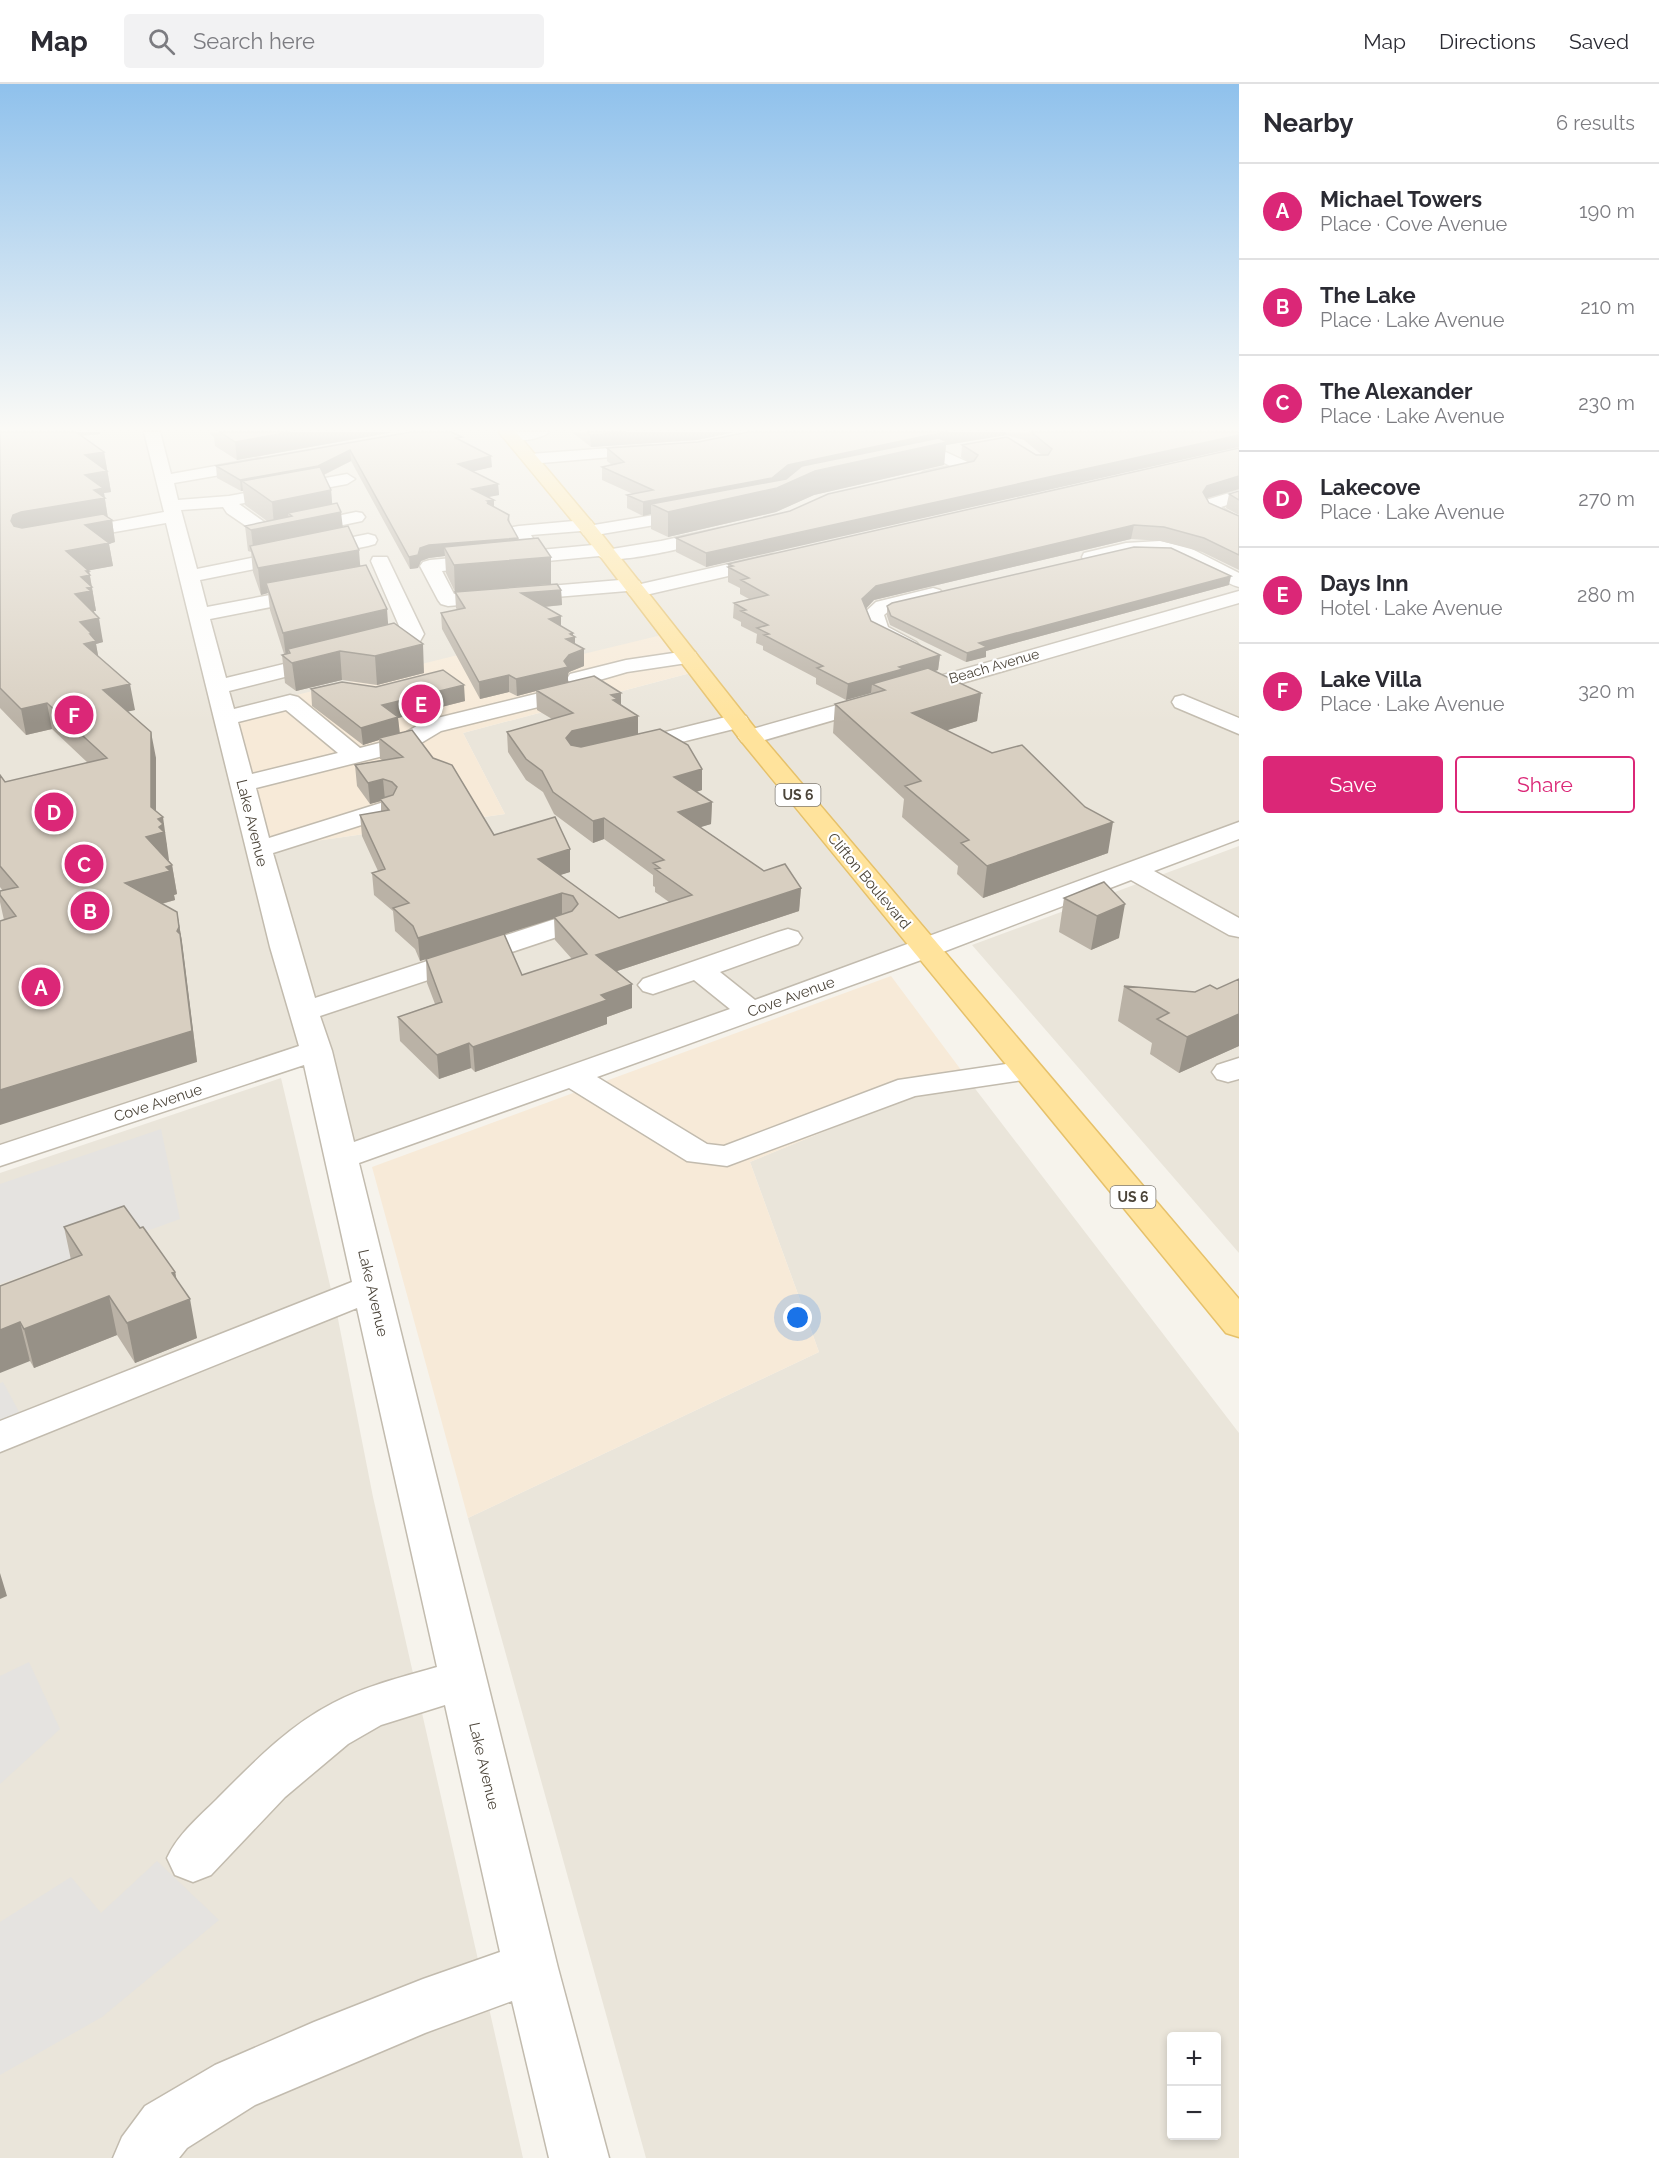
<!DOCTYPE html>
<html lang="en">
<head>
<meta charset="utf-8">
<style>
  body { margin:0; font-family:Raleway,sans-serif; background:#f2f2f3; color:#2b2b33 }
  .controls { position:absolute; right:18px; bottom:18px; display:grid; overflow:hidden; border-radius:6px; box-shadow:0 3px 9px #0003 }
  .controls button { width:54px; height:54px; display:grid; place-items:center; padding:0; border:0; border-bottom:2px solid #e1e1e2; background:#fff; color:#2b2b33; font:30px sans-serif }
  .you { position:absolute; left:798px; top:1234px; width:21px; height:21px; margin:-15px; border:4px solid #fff; border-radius:50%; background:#1a73e8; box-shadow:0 0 0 9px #1a73e833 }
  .badge { display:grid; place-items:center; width:39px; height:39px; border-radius:50%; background:#db2777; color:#fff; font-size:20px; font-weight:700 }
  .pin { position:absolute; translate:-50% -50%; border:3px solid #fff; box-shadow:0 2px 6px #0006 }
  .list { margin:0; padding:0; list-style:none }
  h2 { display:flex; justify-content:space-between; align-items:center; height:78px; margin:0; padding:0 24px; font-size:26px }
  h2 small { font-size:20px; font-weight:400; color:#7c7c81 }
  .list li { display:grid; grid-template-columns:39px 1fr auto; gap:18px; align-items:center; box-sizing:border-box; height:96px; padding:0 24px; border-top:2px solid #e1e1e2 }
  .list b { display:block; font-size:22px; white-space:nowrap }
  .list p { margin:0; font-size:20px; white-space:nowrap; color:#7c7c81 }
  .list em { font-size:20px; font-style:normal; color:#7c7c81 }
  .actions { display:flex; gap:12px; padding:18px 24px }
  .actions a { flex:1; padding:14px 0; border:2px solid #db2777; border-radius:6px; text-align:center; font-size:21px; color:#db2777 }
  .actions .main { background:#db2777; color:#fff }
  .icon { flex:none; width:33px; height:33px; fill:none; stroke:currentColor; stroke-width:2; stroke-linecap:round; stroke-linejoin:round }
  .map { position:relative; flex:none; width:1239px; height:2074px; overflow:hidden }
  header { display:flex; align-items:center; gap:36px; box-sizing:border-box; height:84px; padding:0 30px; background:#fff; border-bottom:2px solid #e1e1e2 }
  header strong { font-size:28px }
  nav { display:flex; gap:33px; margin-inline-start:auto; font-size:21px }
  .search { width:420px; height:54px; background:#f2f2f3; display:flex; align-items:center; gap:15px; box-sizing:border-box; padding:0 21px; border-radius:6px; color:#7c7c81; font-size:22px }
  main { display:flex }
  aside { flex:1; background:#fff }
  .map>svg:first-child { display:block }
  .residential { fill:#eae5da; fill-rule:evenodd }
  .commercial { fill:#f7ead8 }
  .parking { fill:#e5e3e0 }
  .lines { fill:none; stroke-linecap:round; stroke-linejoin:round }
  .minor-casing { stroke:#c2bbae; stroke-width:3 }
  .major-casing { stroke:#e6c16a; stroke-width:3 }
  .minor { fill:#fff; fill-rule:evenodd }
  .major { fill:#ffe39c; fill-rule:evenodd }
  .wall { fill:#bab2a6; fill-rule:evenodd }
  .shaded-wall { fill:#979187; fill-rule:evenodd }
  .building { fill:#d8cfc1; stroke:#979187; stroke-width:1.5 }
  .labels { text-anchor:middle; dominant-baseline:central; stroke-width:4.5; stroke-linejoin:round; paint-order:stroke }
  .far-street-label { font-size:14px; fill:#4b4439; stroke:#fff }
  .shield { fill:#fff; stroke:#817c74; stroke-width:1.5 }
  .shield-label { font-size:14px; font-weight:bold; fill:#4b4439 }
  .street-label { font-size:15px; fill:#4b4439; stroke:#fff }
</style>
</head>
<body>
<header>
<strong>Map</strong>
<div class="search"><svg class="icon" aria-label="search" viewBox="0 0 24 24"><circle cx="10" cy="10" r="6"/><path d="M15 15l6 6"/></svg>Search here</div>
<nav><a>Map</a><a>Directions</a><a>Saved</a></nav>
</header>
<main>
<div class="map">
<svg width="1239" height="2074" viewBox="0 0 1239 2074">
  <rect width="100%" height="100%" fill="#f6f3ec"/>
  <path class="residential" d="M0,348h1239v398l-897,328 -26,-107 -316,105zM698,587l-235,62 42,81 -246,35 213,-168z
    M1239,762v407l-267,-308z
    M281,994l57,241 35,178 150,661h-523v-985z
    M970,998l269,351v725h-593l-178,-640 351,-166 -69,-190 165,-68zM1172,1952h44v100h-44z"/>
  <path class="commercial" d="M670,549l28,38 -235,62 42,81 -246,35 -35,-136 234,-58 14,26z
    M891,892l79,106 -55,12 -165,68 69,190 -351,166 -96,-351z"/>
  <path class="parking" d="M161,1045l19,90 -180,65v-100z
    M3,1298l29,54 -32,13v-66z
    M29,1578l31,67 -60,55v-108z
    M157,1777l62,59 -117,97 -102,58v-153l71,-45 30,36z"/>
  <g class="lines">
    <g class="minor-casing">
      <path id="minor" d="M144,348h16l11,42 89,-16 8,5 -8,5 -86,15 4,17 51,-4 118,-22 8,5 -8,5 -108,20 35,25 82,-17 6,1 3,4 -3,4 -91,19 -6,-1 -38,-26 -4,-6 -42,3 16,59 171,-35 7,2 2,4 -2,4 -7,2 -168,34 7,27 105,-20 7,2 3,4 -3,4 -7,2 -102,20 16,59 177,-43 -32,-74 2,-4h14l2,4 35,73 -5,9 -190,48 5,18 56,-14 8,2 62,51 35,-9 30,-18 147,-36 -5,-6 3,-5 56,-14 61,-9 8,1 3,5 -3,5 -8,1 -60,9 -31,9 6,6 -3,5 -158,39 -30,18 -155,39 13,50 115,-36 9,3 4,5 -4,5 -120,38 42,145 237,-78 10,-2 10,2 4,6 -4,6 -252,84 12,35 22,91 376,-133 -36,-29 -41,14 -10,-3 -5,-6 5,-6 135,-47 10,-3 10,3 4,6 -4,6 -78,28 35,28 484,-178v17l-85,32 85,47v19l-10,-2 -98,-55 -196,75 -338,122 110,67 17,2 174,-66 128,-19 11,3 5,7 -5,7 -122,18 -188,70 -40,-5 -118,-73 -210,75 199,805 51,190h-60l-37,-157 -87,32 -170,72 -68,43 -8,10h-66l9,-21 23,-31 70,-41 99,-43 109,-43 77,-27 -55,-247 -64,20 -33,19 -63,53 -74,78 -18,7 -18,-7 -8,-17c11,-24 31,-40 50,-59 35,-35 71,-73 116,-96 32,-17 69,-26 104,-36l-80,-359 -357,144v-31l352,-139 -48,-217 -304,101v-21l299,-99 -29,-99 -104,-424 -97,17 -6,-1 -3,-4 3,-4 6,-1 95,-18zM286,626l52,43 -86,21 -14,-52z
        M505,348h44c-8,8 -39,12 -47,4z
        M651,361l8,5 -2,3 -127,11 -8,-5 8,-5z
        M939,365l33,15 2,4 -2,4 -43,9 -8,-5 2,-4 27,-6 -13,-7 -36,7 -8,-5 2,-3z
        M1239,406v11l-18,6 18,11v12l-32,-16 -4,-10 3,-4z
        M696,424l6,1 3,4 -3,4 -112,19 -6,-1 -3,-4 -50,4 9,15 64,-6 8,5 49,-8 60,-13 6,1 3,4 -3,4c-19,5 -116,31 -128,19l-157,15 12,23 178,-15 7,2 2,3 132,-30 7,2 2,4 -2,4 -143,33 -7,-2 -3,-4 -179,15 -7,-2 -3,-4 -18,-34 3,-4 7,-2 92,-8 -12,-21 3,-4 6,-1 66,-6 6,1 3,4z
        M1160,457l30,7 49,25v14c-15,-4 -28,-15 -42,-22 -39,-20 -66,-12 -106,-2l-7,-2 -2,-4 2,-4 42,-10z
        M933,504l7,2 3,4 -3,4 -50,12 -6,5 4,12 28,15 4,4 -4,4c-15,4 -31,-8 -44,-15l-9,-21 13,-12z
        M1239,507v12l-481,139 -8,2 -8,-2 -4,-5 4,-5z
        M1183,611l56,23v16l-64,-27 -3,-5 3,-5z
        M738,630l8,2 3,5 -3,5 -117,29 -8,-2 -4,-5 4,-5z
        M1239,974v21l-11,3 -11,-3 -5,-7 5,-7z"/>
    </g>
    <g class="major-casing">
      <path id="major" d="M499,348h17l80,95 162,205 481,567v38l-13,-4 -484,-591 -158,-207z"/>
    </g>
    <use href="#minor" class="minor"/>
    <use href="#major" class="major"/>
  </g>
  <path class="wall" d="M0,348l100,2 -19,2 23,16 7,40 -7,1 4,25 4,2 3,22 -6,2 4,22 -24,4 7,41h-2v2l9,29 -7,2 2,12 37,54 -7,1 28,47v53l11,34h-1l2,15 4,5 5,29 -3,1 1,5 -13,4 15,8 5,30 15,120 -193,-142 -4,-18v-11h3l-3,-4v-112l5,7 83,-19 -36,-34 -26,6 -26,-27z
    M210,348h184l-157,28 -22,-14 -1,-9 -4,-3z
    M411,348l51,9 30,26 -19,4 25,13 1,11 -11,2 6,3v7l15,8 1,9 8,16 33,17v27l-96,8 -9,-19 -1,-17 -16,2 -8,3 -3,7 -8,1 -59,-108 -27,14 7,15 1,14 56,121 36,48 -47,12 -35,-5 -46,11 -11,-8 -3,-28 2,-1 -14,-44 -2,-17 -7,2 -8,-23 -2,-20 -3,-1 -3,-25 22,-5 -22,-16 -2,-14h-2l-24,-13 -1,-12z
    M572,348h163l-38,8 -106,7z
    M748,348h491l-533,135 -30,-15v-14l114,-27 179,-48 -8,-6 1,-12 80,10 -18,-15 -18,-5 -60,10 -2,20 -130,30 -38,17 -108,25 -17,-8v-15l-8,2 -16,-8v-13l6,-1 -31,-14v-13l10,-2 -5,-4v-13l91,-6z
    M1239,364v41l-33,9 3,5 30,13v54l-37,-18 -41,-11 -30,-2 -257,61 -8,8 5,13 69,34 -2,15 -3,1 46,22 -4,28 -30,9 161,123 -125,45 -26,-24 1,-8 -56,-49 2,-18 -71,-66 2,-29 36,-10v-1l-25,7 -30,-16v-6l-53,-28v-4l-7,-3 1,-9 -16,-8v-4l-8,-4 1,-15 15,-4 -9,-5v-6l-12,-6v-18z
    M1229,410l10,6v15l-13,-7z
    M1229,501l-243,66v6l-20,5 -76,-37 -3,-9v-10z
    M561,506l1,15 -17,2 16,19 12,9 2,9 9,22 -15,6 -1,2v8l53,23 17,11v18l64,35v21l-6,2 16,10 -1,22 -11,3 64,44 37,17 -2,23 -182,60 15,13v24l-25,9v7l-132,48 -4,-4 -32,11 -39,-38 -2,-24 37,-13 -8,-21 -1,-24 -6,2 -5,-12 -20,-18 -2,-20 -19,-16 -2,-22 6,-2 -16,-35 -2,-21 21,-3v-11l-11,3 -13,-18 -2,-21 27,-5 -2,-1 -1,-19 -16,5 -51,-39 -1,-17 154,12 -67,17 1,15 34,25 61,77 76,14v23l-11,3 60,43 50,-16 -14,-10v-5l-2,-1v-11l-49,-36 -11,4 -39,-29 -11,-22 -17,-12 -18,-28 -1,-20 45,-13 -15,-9 -1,-19 -19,5 -8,-4 -29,7 -38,-70 -1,-16 16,-3 -1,-2 -1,-16zM554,834l1,22 17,19 -50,16 -18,-41z
    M1104,798l15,56 -28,12 -32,-18 5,-34z
    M1239,895v67l-60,27 -29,-19 2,-11 -34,-22 6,-35 71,6 22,-3z
    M64,1143l76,1 35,44 2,9 20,57 -62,25 -18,-28 -83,33 -4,-7 -30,-75 71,-26z"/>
  <path class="shaded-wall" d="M58,348h42v2l-41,3z
    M290,348h104l-157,28 -2,-18z
    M627,348h108l-38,8 -106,7 -1,-12z
    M949,348h57v3l-60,10 -2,20 -130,30 -38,17 -108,25v-25l-17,-8v10l-8,2v-14l145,-37 137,-29z
    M1239,351v12l-533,120v-14z
    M350,366l1,11 -32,16 -77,4 1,10h-2l-1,-11z
    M104,368l7,40 -7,1 4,26 -91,18 -6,-16 2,-6 72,-40v-20z
    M491,372l1,11 -34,8v-11z
    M1239,392v13l-35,10 -1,-7 4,-6z
    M498,400l1,11 -26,5 -1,-11z
    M331,406l2,23 8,-1 3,25 -90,18 -3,-25 23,-5 -2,-23zM288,429l4,3 -3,6z
    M494,416v12l-4,1 -3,-12z
    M112,436l3,22 -6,2 4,22 -43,8 -4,-23 19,-26z
    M1134,441l-3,14 -257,61 -13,14 1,-15 14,-13z
    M518,454v12l-74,-3 1,9 -16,2 -8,3 -3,7 -8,1 -1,-12 11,-9 9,-3z
    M359,466l2,26 -95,7 2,10 -7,2 -3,-27z
    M551,473v27l-96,8 -1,-27z
    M86,487h3l7,40h-2l1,4 -20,-21 6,-17z
    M1231,492l-2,9 -243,66v6l-20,5 1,-9 12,-10z
    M561,506l1,15 -41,4v-16z
    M387,525l2,27 -99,17 -2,-4 1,11 -3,-3 -3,-24z
    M561,532v16l-12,-13z
    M99,534l4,24 -7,2 4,22 -12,3 -8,-47z
    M573,549v4h2v16l9,-4v17l-15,6 -1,2v10l-32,6v1l-19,5 -1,-17 50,-40 4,-5z
    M423,560l1,29 -47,12 -2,-29z
    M340,567l2,29 -46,11 -4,-28z
    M940,571l-2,15 -37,11 -29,3 -1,9 -25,7 2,-16 51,-17z
    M509,591v17l-29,7 -1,-17z
    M130,600l5,26 -27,6 -5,-26z
    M464,601l1,16 -67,17 2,16 -21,4v2l-16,5 -2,-17 21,-23z
    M621,609v20l-8,7 -2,-25z
    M981,609l-4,28 -68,21 3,-29z
    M47,619l5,26 -26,6 -5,-26z
    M638,632v20l-66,16 -6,-14 6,-7z
    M151,648l5,26v76l2,-15 5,-2 6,43 -19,5 -4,-28 5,-30z
    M702,685v21l-28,9v-22z
    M383,695l2,21 -5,-1 1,2 -11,3 -2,-21z
    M712,718l-1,22 -33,10v-22z
    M604,734v21l-11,4v-22z
    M1113,738l-5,31 -125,45 4,-32z
    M570,765v23l-31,10 -1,-23z
    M172,781l5,29 -3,1 1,5 -44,12 -6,-29z
    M801,804l-2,23 -203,67v-23z
    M562,809v23l-142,45 -2,-23z
    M1125,820l-6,34 -28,12 6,-34z
    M177,828l5,30 15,120 -197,63v-35l177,-159z
    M632,900v24l-25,9v7l-132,48 -2,-25 128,-52z
    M1239,930v32l-60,27 8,-36z
    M469,959l2,25 -32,11 -2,-24z
    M175,1188l6,30 9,-3 7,39 -62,25 -8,-40 45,-50z
    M109,1212l8,39 -83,33 -10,-39z
    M20,1238l10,39 -30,12v-43z
    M0,1489l7,23 -7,3z"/>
  <path class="building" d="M0,348h76l28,20 -19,3 22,16 -22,4 18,13 -9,2 11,8 -84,14 -8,3 -2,6 3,5 8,2 81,-14 9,6 -27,5 24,18 -43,8 23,20h-3l4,4 -9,2 11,10 -5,1 4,3 -16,3 24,24 -19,4 12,12h-2l6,7 -12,3 46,40 -27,6 48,42v75l12,10 -5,2 5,5 -4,3 5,5 -18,5 26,28 -6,2 4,4 -45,12 52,29 2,15 -2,4 3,3 12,97 -192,59v-169l16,-5 -16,-21v-4l18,-4 -18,-21v-91l5,7 102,-24 -60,-55 -26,6 -21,-21z
    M220,348h70l-55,10z
    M411,348h40l11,5 -6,1 35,18 -33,8 40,20 -26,5 22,11 -7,1 3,2h-3l22,12 -1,5 10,18 -89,7 -9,3 -2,7 -9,2 -59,-107 -32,16 -78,14 -24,-14z
    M587,348h40l-37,3z
    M748,348h201l-24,4 -137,29 -16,13 -129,24 -16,-7 26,-5 -51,-23 22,-5 -17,-14 91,-6z
    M1031,348h208v3l-533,118 -30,-15 114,-27 38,-17 146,-33 4,-6 -16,-10 45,-8 29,18h12l4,-6z
    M939,354l8,4 -132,29 -38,17 -109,24 -17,-8 135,-25 16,-13z
    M1239,364v28l-32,10 -4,6 6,11 30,13v39l-35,-17 -40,-11 -30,-2 -258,61 -14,13 9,22 69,34 -41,12 4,2 -55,15 -31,-16 6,-2 -59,-31 5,-1 -12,-6 11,-3 -27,-14 5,-1 -12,-7 34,-8 -27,-15 8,-2 -21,-11 5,-1 -5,-2z
    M320,383l11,23 -59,12 -30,-21z
    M1239,407v9l-10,-6z
    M337,419l4,9 -90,18 -6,-4 47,-10 -4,-3z
    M348,442l11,24 -101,18 -8,-22z
    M538,454l13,19 -97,8 -10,-18z
    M1134,463l37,1 60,28 -252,67 8,4 -20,6 -76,-37 -4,-10 5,-3z
    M366,481l21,44 -104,24 -17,-50z
    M557,500l4,6 -40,3 40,23 -12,3 24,14 -3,1 5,3 -9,2 18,10 -15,6 -5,6 4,6 -52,12 -7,-4 -30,7 -38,-69 24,-5 -10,-16z
    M394,539l29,21 -48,12 -35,-5 -48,12 -10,-8 8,-2 -2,-4z
    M928,584l53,25 -69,20 80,40 30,-8 63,62 28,15 -126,44 -26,-23 8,-3 -64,-54 16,-5 -86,-77 50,-14 -13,-6z
    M443,586l21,15 -82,20 16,12 -37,11 -50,-39 31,-7 34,5z
    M594,592l27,17 -10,2 6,4 -4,1 25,16 -66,15 -6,7 5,7 10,2 79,-18 28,16 14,24 -28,8 38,25 -34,10 86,59 21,-7 16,24 -205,67 36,29 -31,11 6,5 -134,47 -4,-4 -32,12 -39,-38 44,-15 -16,-43 78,-25 18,41 65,-21 -33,-37 18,-6 6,-7 -5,-8 -11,-3 -144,45 -5,-12 -20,-18 16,-5 -37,-30 13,-4 -25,-54 29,-5 -9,-11 13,-4 4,-8 -5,-5 -9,-3 -15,4 -13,-18 48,-8 -24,-19 33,-8 21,28 19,7 42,70 61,-18 15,32 -32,10 81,59 73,-23 -37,-26 5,-1 -7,-5 11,-3 -60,-42 -11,3 -40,-29 -11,-21 -16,-12 -19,-27 66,-19 -37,-23z
    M1104,798l21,22 -28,12 -33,-18z
    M1239,895v35l-52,23 -30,-18 12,-6 -45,-27 71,6 15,-7 7,4z
    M124,1122l16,22 3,-1 32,45 -3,1 18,26 -63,24 -18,-27 -85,33 -4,-7 -20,8v-44l82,-31 -18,-28z"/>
  <linearGradient id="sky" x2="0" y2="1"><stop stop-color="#8fc1ec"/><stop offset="0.54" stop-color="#fbfaf6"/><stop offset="1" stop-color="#fbfaf6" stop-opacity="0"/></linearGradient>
  <rect width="1239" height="639" fill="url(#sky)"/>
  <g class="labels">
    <g class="far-street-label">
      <text transform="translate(994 582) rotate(-16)">Beach Avenue</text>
    </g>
    <g class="shield">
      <rect x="775.5" y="700" width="45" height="22" rx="4.5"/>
      <rect x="1110.5" y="1102" width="45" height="22" rx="4.5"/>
    </g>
    <g class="shield-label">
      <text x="798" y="711">US 6</text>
      <text x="1133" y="1113">US 6</text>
    </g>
    <g class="street-label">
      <text transform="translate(252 739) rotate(76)">Lake Avenue</text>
      <text transform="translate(869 797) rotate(50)">Clifton Boulevard</text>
      <text transform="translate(791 913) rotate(-20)">Cove Avenue</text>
      <text transform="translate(158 1019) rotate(-18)">Cove Avenue</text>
      <text transform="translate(373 1209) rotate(77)">Lake Avenue</text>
      <text transform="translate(484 1682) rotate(77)">Lake Avenue</text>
    </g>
  </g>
</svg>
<div class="controls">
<button>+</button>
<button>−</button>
</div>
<div class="you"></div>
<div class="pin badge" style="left:41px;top:903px">A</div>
<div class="pin badge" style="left:90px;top:827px">B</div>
<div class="pin badge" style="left:84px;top:780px">C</div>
<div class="pin badge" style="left:54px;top:728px">D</div>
<div class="pin badge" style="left:421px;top:620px">E</div>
<div class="pin badge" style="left:74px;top:631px">F</div>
</div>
<aside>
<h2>Nearby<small>6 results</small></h2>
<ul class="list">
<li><span class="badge">A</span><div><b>Michael Towers</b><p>Place · Cove Avenue</p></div><em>190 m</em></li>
<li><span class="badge">B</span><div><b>The Lake</b><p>Place · Lake Avenue</p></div><em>210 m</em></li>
<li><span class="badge">C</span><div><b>The Alexander</b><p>Place · Lake Avenue</p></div><em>230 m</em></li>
<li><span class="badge">D</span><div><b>Lakecove</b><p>Place · Lake Avenue</p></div><em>270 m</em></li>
<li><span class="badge">E</span><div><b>Days Inn</b><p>Hotel · Lake Avenue</p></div><em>280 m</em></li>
<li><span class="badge">F</span><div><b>Lake Villa</b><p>Place · Lake Avenue</p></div><em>320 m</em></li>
</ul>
<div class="actions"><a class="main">Save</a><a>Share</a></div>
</aside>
</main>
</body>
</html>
